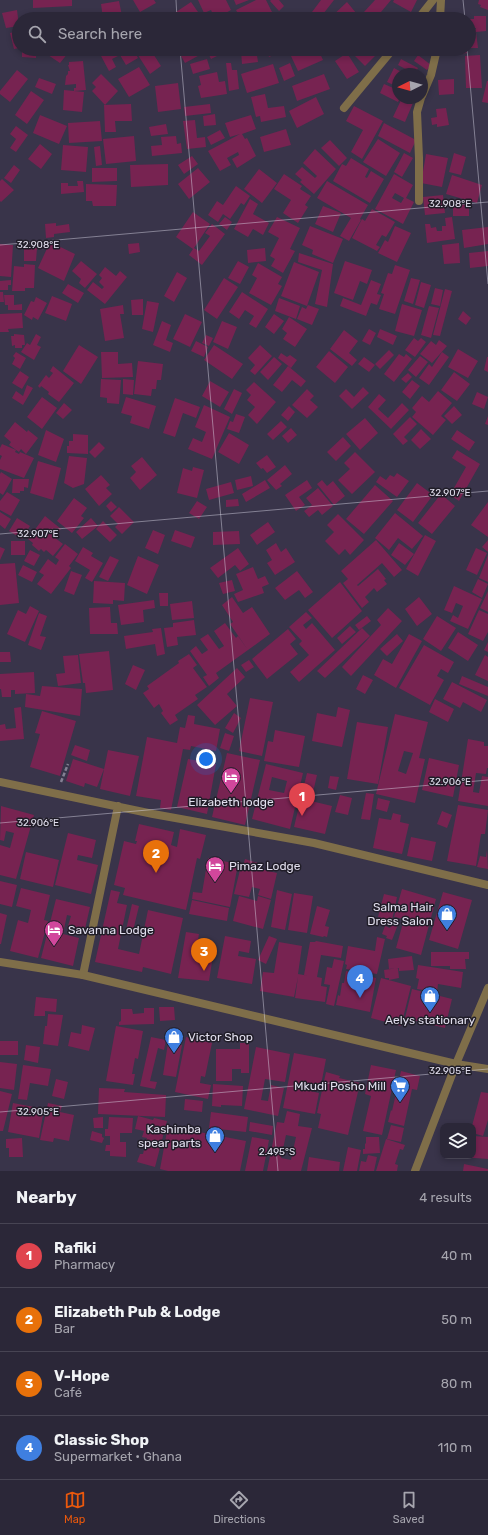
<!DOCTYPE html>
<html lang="en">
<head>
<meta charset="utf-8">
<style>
  body { margin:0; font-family:Rubik,sans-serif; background:#332f40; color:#f1f3f6 }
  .controls { position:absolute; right:12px; bottom:12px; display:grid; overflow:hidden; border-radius:8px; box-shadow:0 2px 6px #0003 }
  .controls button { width:36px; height:36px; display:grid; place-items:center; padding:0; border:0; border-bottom:1px solid #474453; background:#2b2738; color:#f1f3f6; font:20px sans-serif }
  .compass { position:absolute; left:392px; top:68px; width:36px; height:36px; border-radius:50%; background:#2b2738; box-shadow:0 2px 6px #0003; rotate:265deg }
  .you { position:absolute; left:206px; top:759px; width:14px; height:14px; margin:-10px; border:3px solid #fff; border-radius:50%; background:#1a73e8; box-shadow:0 0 0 6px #1a73e833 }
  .badge { display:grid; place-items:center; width:26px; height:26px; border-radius:50%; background:#ea580c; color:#fff; font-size:13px; font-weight:700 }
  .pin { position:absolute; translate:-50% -33px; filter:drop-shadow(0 1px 2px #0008) }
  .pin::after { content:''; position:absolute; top:21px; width:14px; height:12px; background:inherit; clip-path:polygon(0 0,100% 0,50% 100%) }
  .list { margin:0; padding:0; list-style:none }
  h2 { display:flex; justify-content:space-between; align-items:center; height:52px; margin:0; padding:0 16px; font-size:17px }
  h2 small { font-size:13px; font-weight:400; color:#a6a5ae }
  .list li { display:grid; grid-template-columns:26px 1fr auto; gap:12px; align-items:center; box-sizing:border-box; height:64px; padding:0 16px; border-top:1px solid #474453 }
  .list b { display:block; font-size:15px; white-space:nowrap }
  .list p { margin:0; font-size:13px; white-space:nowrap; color:#a6a5ae }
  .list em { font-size:13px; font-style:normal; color:#a6a5ae }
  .icon { flex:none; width:22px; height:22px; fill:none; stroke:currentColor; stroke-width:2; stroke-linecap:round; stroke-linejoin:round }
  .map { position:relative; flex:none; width:488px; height:1171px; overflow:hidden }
  .search { position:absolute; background:#2b2738; box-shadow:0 2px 6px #0003; left:12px; right:12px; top:12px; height:44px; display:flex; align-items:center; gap:10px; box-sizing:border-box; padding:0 14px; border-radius:22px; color:#a6a5ae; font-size:15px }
  .sheet { height:308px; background:#2b2738 }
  nav { display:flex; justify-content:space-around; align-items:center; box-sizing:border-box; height:56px; border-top:1px solid #474453; background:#2b2738; font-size:11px; color:#a6a5ae }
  nav a { display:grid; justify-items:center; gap:2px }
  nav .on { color:#ea580c }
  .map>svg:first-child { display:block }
  .building { fill:#772351; fill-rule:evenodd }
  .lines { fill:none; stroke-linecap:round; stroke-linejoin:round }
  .path { stroke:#848093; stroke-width:2.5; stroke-dasharray:4 2; stroke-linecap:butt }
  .minor { stroke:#7f6e49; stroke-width:8 }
  .tertiary { stroke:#7f6e49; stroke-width:8 }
  .ticks { fill:none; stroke:#e1deed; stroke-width:1; stroke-opacity:0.45 }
  .labels { text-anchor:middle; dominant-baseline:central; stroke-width:3; stroke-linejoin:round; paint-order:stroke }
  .poi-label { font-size:12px; fill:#e1deed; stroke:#201d28; text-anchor:start }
  .ticks-label { font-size:10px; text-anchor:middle; fill:#e1deed; stroke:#201d28; stroke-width:3; stroke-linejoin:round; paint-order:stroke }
</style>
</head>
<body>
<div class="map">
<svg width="488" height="1171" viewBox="0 0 488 1171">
  <rect width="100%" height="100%" fill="#39344a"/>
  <path class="building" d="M33,0h39v6l-39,2z
    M133,0h21l2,3 -16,9z
    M198,0h28l5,10 -16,9 -4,-9 -7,3z
    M234,0h15l-13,5z
    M256,0h10l7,14 -9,5h-23l-5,-9z
    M271,0h8l5,6 -5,5 -9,-10z
    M321,0h13l-14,18 -8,-6z
    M375,0h16l-10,12 8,7h-18l-7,-7z
    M394,0h23l-6,12 -18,-10z
    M479,0h9v10l-8,-3 1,-2 -3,-1z
    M119,1l3,15 -19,2 -2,-14z
    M191,2l7,10 -11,7h-19l-1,-1z
    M347,2l14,17h-32z
    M17,10l2,16 -13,2 -4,-15z
    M234,12l2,5 -5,2h-6l-1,-3z
    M203,14l2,5h-10z
    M474,16h12v15l-10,1 2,16h-9v-18l7,-1v-1h-7v-9h5z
    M19,31v17l-5,1 -4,-16z
    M47,49h16l5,4 -8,10 -15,-10z
    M108,49h25l5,9 -12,7 -6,-10 -8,4 4,8 -7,4 -9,-17z
    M134,49h16l11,17 -11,8z
    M189,49h31l3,4 -12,6 -4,-8 -22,12 -5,-9z
    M238,49h18l2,13 -16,2 -1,-13h-3z
    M266,49h22l-19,8z
    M306,49h12l5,11 -25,11 -7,-15z
    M350,49h32l-17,17 -16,-16z
    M459,49h8v4l-8,1z
    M22,50l14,1v7l-14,-1z
    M347,53l12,19 -12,7 -12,-18z
    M418,55l13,10 -4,5 -13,-9z
    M480,55l2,33h-16l-1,-32z
    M207,59l3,10 -17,5 -3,-10z
    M401,59l17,9 -3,6 -17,-9z
    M83,61l3,29 -12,1v-3h2v-4l-11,1 1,-9 2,-2v-3h2l-2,-6h1v-3z
    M226,63h5l1,7h5l2,19 -10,2z
    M290,63l5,13 -11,5 -5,-13z
    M273,64l6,19 -32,10 -6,-19z
    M139,67l11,18 -21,12 -11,-18z
    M394,68l11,6h-7v13l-11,-5z
    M17,70l11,9 -18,23 -10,-8v-3z
    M217,72l2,10 6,-1 2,13 -26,4 -3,-12 3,-1 -2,-9z
    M101,74l17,17 -13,14 -13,-14 4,-4 -4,-4z
    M324,74l6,15 -33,12 -5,-15z
    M39,78l17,6 -4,10 -17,-7z
    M454,79v15l-15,1 -1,-15z
    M487,81h1v22l-6,-1z
    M178,83l3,26 -23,3 -3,-26z
    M384,84l14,6v8h2l-2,4 -18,-9z
    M64,90l20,2 -2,20 -19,-2z
    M31,91l13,9 -17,24 -12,-9z
    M265,94l3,14 16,-2 2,11 -25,5 -1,-6 -4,1 -5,-20z
    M316,97l8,17 -27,14 -8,-17z
    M402,98h13l-10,24 -12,-5z
    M131,104l1,17h-17l1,11h-11l-1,-27z
    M210,104l1,9 -26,3 -1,-9z
    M354,106l29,15 -21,38 -11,-7 12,-22 -17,-9z
    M446,108l3,17 -12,2v-3l-5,1 -1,-7 6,-1 -1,-8z
    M215,114l1,11 -12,1 -1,-10z
    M40,115l27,11 -8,18 -26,-11z
    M251,115l5,14 -14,5 3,5 2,-1 9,18 -19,12 -5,-9 7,-4 -1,-3 -11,6 4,7 -11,6 -12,-20 32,-17 -10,3 -5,-14z
    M195,120l2,18 8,-1 1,10 -19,2 -4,-28z
    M100,121l2,20 -33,2 -1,-20z
    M384,123l32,17 -6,13 -32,-17z
    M166,124l2,10 -17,2 -2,-9z
    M16,126l12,9 -12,17 -6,-4 6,-9 -6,-5z
    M286,129l5,16 -27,7 -4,-15z
    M220,130l5,8 -14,7 -4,-8z
    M134,136l2,25 -30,3 -3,-25z
    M176,136l1,8 4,-1 1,10 -30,3 -1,-10 11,-1 -1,-8z
    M378,139l22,14 -14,23 -23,-14z
    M330,140l17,18 -8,8 -18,-18z
    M40,144l12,10 -11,15 -13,-10z
    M63,145l25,2 -2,25 -25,-2z
    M100,146l2,19 -6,1 -2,-19z
    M315,149l21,20 -22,25 -14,-12 2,-2 -7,-6 7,-7 13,11 2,-2 -14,-13z
    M404,153l9,5 -11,19 -8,-5z
    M454,153l12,4 -5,18 -12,-3z
    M426,154l22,4 -6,29 -21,-4z
    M192,156l6,8 -14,10 -6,-9z
    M351,158l18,11 -4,8 2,1 4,-7 13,8 -14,24 -37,-22 9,-17 4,2z
    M168,164v21l-37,2 -1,-22z
    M14,165l6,5 -9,13 -7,-5z
    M92,168h25v13l-25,1z
    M198,168l12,14 -21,17 -11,-15z
    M259,169l18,14 -15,20 -18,-14z
    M284,174l18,12 -2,3 11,7 -6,9 3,2 -10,16 -15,-10 8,-13 -17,-11z
    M394,174l19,11 -7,13 8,4 -11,22 -28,-15zM395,193l9,5 -3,5 -9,-5z
    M452,175l30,10 -5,18 -31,-9z
    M2,179l12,11 -13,12 -1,-1v-20z
    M77,181h6l1,11 -23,2v-11h7v3h10z
    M327,181l41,24 -8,14 1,1 -12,21 -9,-5 11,-18 -34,-20z
    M86,184l31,1 -1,21h-23l-1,-5h-6z
    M236,186l14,10 -6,9 -3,-2 -11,16 -7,-5 -5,8 -10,-7 9,-14 6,4z
    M443,195l2,18 -20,2 -2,-18z
    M250,199l8,5 -5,10 16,9 -6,12 -10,-6 -5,8 -14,-8z
    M469,204v12h-16v-11z
    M323,206l18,7 -8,19 -18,-8z
    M372,209l23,13 -9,15 -4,-2 -6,10 4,2 -3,4 -25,-13 10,-19 3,2z
    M193,212l17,12 -16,24 5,3 11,-15 -5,-3 7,-9 13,10 -23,31 -13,-10 4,-6 -17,-12z
    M225,217l7,5 -5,8 -8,-6z
    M277,217l23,11 -10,21 5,2 -12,22 -12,-7 4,-7 -5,-3 9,-18 -11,-6z
    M452,217l3,22 -28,4 -2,-19h5l1,4 5,-1 1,4h5v-5h4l-1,-8z
    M56,223v3l13,-2 1,8 -16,2v3l-8,1 -1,-14z
    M310,226l33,13 -10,24 -21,-9 1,-4 -11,-5z
    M395,226l16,7 -14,29 -19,-9 7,-13 3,2z
    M488,227v17l-24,4 -2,-18z
    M50,242l25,12 -11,27 -26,-13z
    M139,243l1,9 -11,2 -1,-10z
    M459,243l1,20 -16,1 -2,-19z
    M0,244l13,1 -2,32 -11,-1z
    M24,247l13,1 -1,13h-12z
    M265,248l1,13 -18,2 -1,-13z
    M488,251v15l-18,2 -1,-15z
    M299,253l34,11 -6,43 -12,-3 7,-34 -24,-8z
    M81,261l16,13 -12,14 -6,-5 2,-4 -9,-8z
    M238,261l11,6 -9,17 -12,-6z
    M345,261l27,9 -5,14 -7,-3 -7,19 -19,-7z
    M294,262l25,10 -12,34 -26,-10z
    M258,263l24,14 -4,7 4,2 -11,19 -22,-12 8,-15 -5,-3z
    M24,264l11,1 -1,23h-9v3h-13l2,-25 10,1z
    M395,265l15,5 -15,44 -16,-5 5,-15 -3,-1 7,-20 4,1z
    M105,267l11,9 4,-5 7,6 -22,27 -18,-14 6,-8 9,7 2,-2 -5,-5 3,-4 -3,-3z
    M177,272l10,6 -13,24 -10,-6z
    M224,278l14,9 -21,32 -13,-9z
    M411,278l9,2 -7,24 -9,-3z
    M11,280v5h-3v5h-8v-9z
    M371,280l10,4 -4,10 4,1 -4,10 -6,-2 -5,13 -26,-10 3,-8 18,7z
    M421,282l10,3 -7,23 -9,-3z
    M68,284l16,9 -6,10 -16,-10z
    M435,288l8,2 -3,16 -9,-2z
    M445,289l7,2 -12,45 -7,-1z
    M0,292h3l1,10h-4z
    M242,292l26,17 -12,19 -7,-4 5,-8 -9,-6 -6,9 -10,-7z
    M4,295h10v10l8,-1v6h-14v-5h-3z
    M52,296l20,8 -6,17 -21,-8z
    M36,297l11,6 -9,17 -5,-3 -1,3 -8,-5 7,-14 3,1z
    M279,298l21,8 -4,13 -21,-8z
    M143,299v16h-11l-1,-15z
    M147,301l12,2 -6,29 -11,-3z
    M402,304l20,6 -8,26 -19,-5z
    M123,305l1,9h-4l4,24 -19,3 -5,-32z
    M308,305l11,4 -7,16 -15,-6 5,-12 4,2z
    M429,306l10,2 -8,30 -10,-3z
    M463,311l8,7 -5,7 -8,-6z
    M22,313l1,15 -15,1 1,3h-9v-18z
    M185,314l17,8 -12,25 -17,-8z
    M274,314l10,7 -10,13 -9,-7z
    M289,317l18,12 -12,18 -12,-8 4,-6 -5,-4z
    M162,321l9,4 -5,15 7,3 -3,9 -17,-7z
    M222,321l15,6 -9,22 -15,-7z
    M369,329l7,4 -6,12 -8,-4z
    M380,329l17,7 -4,9 -16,-8z
    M344,330l14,11 -9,12 8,7 -5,6 -22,-17z
    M14,334l10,1 1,10h-3v3h-7v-3l-3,1 -1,-10h3z
    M36,334l5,3 -4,8 4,2 -7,13 -13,-8 6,-9 3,2z
    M206,335l7,3 -4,8 -7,-3z
    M414,338l4,3 3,-3 5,4 -11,15 -10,-7z
    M439,340l8,6 -15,17 -12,-9 11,-13 5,4z
    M196,341l12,6 -4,10 -13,-6z
    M79,345l19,12 -17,27 -18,-13z
    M214,345l29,19 -11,15 -28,-19z
    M260,345l12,11 -17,19 -5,-4 5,-6 -7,-7z
    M458,349l20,12 -10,17 -20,-11z
    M389,350l5,5 -14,14 -5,-5z
    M329,351l19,16 -13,16 -19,-16z
    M16,352l10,6 -6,11 -8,-5 3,-6 -2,-2z
    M101,352h17v12l14,-1 1,14 -31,1z
    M442,352l7,5 -20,28 -10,-7 10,-14 3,3z
    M281,353l6,4 3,-2 7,5 -6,8 -13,-10z
    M399,354l5,3 2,-3 6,5 -18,23 -10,-8z
    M420,356l8,6 -12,15 -8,-7z
    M274,357l8,7 -14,16 -8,-8z
    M364,357l11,8 -6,7 -11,-8z
    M487,357h1v15l-4,-2z
    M138,361l25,3 -2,16h-4l-1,9h-4l-1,7 -17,-2z
    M53,366l21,17 -15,19 -11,-8 1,-2 -8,-6 -1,2 -2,-2 8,-11 3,3 4,-5 -3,-2z
    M288,366l18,15 -5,6 -9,-7 -10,12 -9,-7z
    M20,371l9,6 -7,12 -10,-6z
    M454,372l16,12 -13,17 -16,-11z
    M408,373l4,4 -6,6 -5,-4z
    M101,379l20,1 -2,24 -12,-1v-5l-7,-1z
    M123,379l11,1 -1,15 -10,-1z
    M412,380l8,6 -10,13 -8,-7z
    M210,381l19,11 -9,15 -18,-11z
    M254,382l22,20 -19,22 -9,-9 7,-8 -8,-7 4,-5 -5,-5z
    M27,385l6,3 -10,17 -11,-7 4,-7 7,5z
    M363,387l6,6 -17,16 -13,-13 7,-7 8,8z
    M234,389l8,4 -10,21 -8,-5z
    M307,389l7,7 -4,4 8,7 -11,11 -15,-13z
    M438,391l14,12 -11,13 5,4 -13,15 -21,-18 4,-5 -4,-4 10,-12 7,6z
    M477,392l11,5 -4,12 -12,-5z
    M379,394l7,6 -8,9 10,9 14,-15 7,7 -18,19 -23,-22z
    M42,397l15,11 -15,21 -15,-12z
    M126,397l30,9 -7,23 -19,-6 2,-7 -11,-3z
    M175,398l25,9 -4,11 -13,-5 -8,24 -12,-4z
    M64,403l8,7 -9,9 -7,-6z
    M204,405l26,12 -18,42 -24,-10 5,-11 9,4 4,-10 -11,-5z
    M289,406l6,6 -7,9 -7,-6z
    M454,406l8,9 -10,9 -8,-8z
    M236,414l9,3 -6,16 -12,-4 3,-8 3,1z
    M488,416v9l-3,-1z
    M410,417l7,7 -13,13 4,4 -5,4 -10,-11z
    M365,418l13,15 -18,17 -14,-16z
    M281,421l6,6 -14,13 -6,-6z
    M15,422l12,10 1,-2 10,8 -12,16 -5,-5 -2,3 -10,-7 2,-3 -7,-6z
    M291,428l6,7 -9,8 -6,-7z
    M421,429l10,10 -11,10 -9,-9z
    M46,430l18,9 -8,23 -18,-7z
    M457,430l18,12 -6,9 -18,-12z
    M229,433l20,12 -10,19 -21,-12z
    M73,434l15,1v19l-21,-1v-7h2v-5h4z
    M343,437l8,9 -15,15 -9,-9z
    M99,442l6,6 -10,10 -6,-6z
    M2,444l14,6 -1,2 4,2 1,-2 14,6 -10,20 -24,-9v-9l2,-4 -2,-1v-7z
    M457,450l23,14 -21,37 -9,-6 16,-28 -14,-9z
    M355,452l20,20 -23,22 -14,-14 12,-11 -6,-6z
    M267,455l9,12 -9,6 -4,-5 -2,1 -5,-6z
    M69,456l18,2 -3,26 -11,4 -9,-5z
    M142,457l15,18 -17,15 -10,-12 6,-6 -5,-6z
    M38,461l23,7 -8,32 -23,-7z
    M285,465l7,9 -12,10 2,2 -6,4 -9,-10z
    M193,467l11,3 -7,28 -20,-5 6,-25 9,3z
    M1,472l11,7 -9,16 -3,-2v-19z
    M397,473l12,8 -12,16 -21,-15 4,-6 6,4 4,-5 4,2z
    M101,475l9,10 -4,3 6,6 -13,12 -14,-17z
    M251,476l2,10 -16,4 -2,-10z
    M13,479h16l-1,9 -4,-1v4h-4v2h-8z
    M265,480l5,8 -24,14 -4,-8z
    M307,480l5,8 -13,9 6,8 -9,6 -11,-16z
    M322,480l5,6 6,-5 12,15 -11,9 -17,-21z
    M231,482l3,11 -25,7 -3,-11z
    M417,483l16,12 -20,27 -16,-12z
    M375,485l18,16 -29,33 -18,-15z
    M318,488l15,18 -11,9 -4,-5 -9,7 -5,-6 8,-6 -6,-7z
    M7,492l13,8 -9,16 -11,-6v-9z
    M441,494l14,12 -23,28 -14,-11z
    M74,498l13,10 -6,8 3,2 -12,15 -15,-12z
    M238,499l1,7 -13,1v-7z
    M111,501l6,6 -6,5 -5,-6z
    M197,501l10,6 -8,12 -10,-6z
    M488,502v35l-17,-12z
    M119,507l15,15 -12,12 -7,-7 3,-3 -8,-8z
    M0,512l11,7 -6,10 -5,-4z
    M395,513l28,23 -11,13 -14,-11 -9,12 -14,-12z
    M338,514l26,26 -14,15 -5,-6 -6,6 -14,-14 9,-9 -7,-7z
    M45,516l16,13 -7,8 9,7 -10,12 -7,-6 -2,2 -3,-3 -2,2 -7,-6 1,-2 -5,-4z
    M17,518l13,8 -8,13 -13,-8z
    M91,518l7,8 -16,13 -6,-7z
    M103,521l14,14 -7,7 -14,-13z
    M268,522l7,10 -18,13 -7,-10z
    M153,530l12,5 -7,19 -13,-6z
    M175,530l20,7 -4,11 -20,-7z
    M239,531l1,13 -27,1v-13z
    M425,535l11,6 -18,35 -12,-7z
    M376,540l26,30 -8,7 -12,-14 -25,22 1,1 20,-17 8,10 -2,1 3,4 -10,8 -3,-4 -9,9 4,5 -7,6 -19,-25 5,-4 -7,-8z
    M488,540v12l-6,-5z
    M11,541h14v14h-14z
    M276,543l5,9 5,-4 9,14 -20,13 -8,-12 5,-3 -6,-10z
    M399,543l15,11 -9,11 -14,-10z
    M65,544l13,10 -9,12 2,2 -20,26 -14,-10 7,-9 -5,-3 9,-13 8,6 3,-5 -4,-3z
    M0,547l5,2 -5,11z
    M83,547l10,6 -2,3 12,7 -11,19 -7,-4 5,-8 -15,-9z
    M238,548l11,16 -9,7 -5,-6 -17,13 -8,-10z
    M476,548l11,5 -10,22 -11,-5z
    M30,550l10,5 -6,11 -10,-5z
    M488,555v27l-9,-4z
    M110,556l9,4 -11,21 -9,-4z
    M138,556l21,9 -12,29 -20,-9z
    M15,563l4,40 -19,2v-41z
    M23,565l14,7 -5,10 -14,-7z
    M253,567l5,12 7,-3 4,8 -7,3 2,6 -26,9 -4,-8 9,-4 -7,-16z
    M71,571l11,4 -8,20 -10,-4z
    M297,571l16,21 -8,6 -6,-8 -14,10 -10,-12z
    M478,579l10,5 -6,14 -10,-6z
    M232,580l3,11 -12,3 -4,-11z
    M94,581l31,2 -1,18 -11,-1v4l-20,-1z
    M340,582l22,29 -30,27 -24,-28z
    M454,586l28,13 -14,30 -18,-8 3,-6 5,3 5,-12 -7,-3 -4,10 -8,-3z
    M488,591v21l-8,-4z
    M159,593h9v13h-8z
    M232,597l11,16 9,-6 18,27 -22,16 -18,-26 3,-2 -11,-17z
    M419,597l13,17 -15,12 -12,-17z
    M154,600l1,8 -12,2 1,12 -23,3 -3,-20z
    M192,601l2,17 -22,2 -2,-16z
    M30,606l9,5 -14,31 -18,-8 11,-24 8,4z
    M110,607l1,16h6l1,11h-28l-1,-26z
    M388,608l14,13 -51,55 -9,-9 39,-42 -4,-5z
    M479,610l9,4v18l-5,9 -15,-7z
    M306,612l6,6 -9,7 3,4 6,-6 23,27 -36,32 -9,-10 19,-17 -10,-11 3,-3 -13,-14z
    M39,613l8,3 -7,20 6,1 -5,13 -13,-5z
    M367,616l4,5 -12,9 -4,-5z
    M437,616l19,12 -15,23 -18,-12z
    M194,620l2,15 -19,2 1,8 -11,2 -3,-19 9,-1v-4z
    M225,623l11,15 2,-2 10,14 -32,23 3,5 -10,8 -6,-9 4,-2 -17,-24 6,-5 6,8 6,-4 -8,-11 8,-5 11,15 5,-3 -10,-15z
    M350,626l6,6 -14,12 -5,-6z
    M161,628l4,26 -8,2 -2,-12 -29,5 -2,-13 29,-4 -1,-3z
    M362,628l8,8 -45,42 -8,-7z
    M288,629l8,10 -6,5 8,10 -31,25 -15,-20z
    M458,632l20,13 -10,16 -20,-13z
    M397,634l6,7 -16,15 -7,-7z
    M409,634l13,7 -26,47 -22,-13 9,-16 9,5z
    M488,642v10l-4,-2z
    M424,645l30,17 -6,11 -7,-4 -4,7 7,4 -14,25 -31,-17z
    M109,651l4,39 -27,3 -1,-10h-2l-4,-29z
    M0,652h10l1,10h-11z
    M189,654l8,11 -4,3 14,19 -12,8 3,4 -23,16 3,5 -8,5 -9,-12 2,-2 -4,-7 -5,4 -11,-15 6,-4 -2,-3 32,-23 -1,-2z
    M78,655l3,28 -23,3 -2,-12 9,-1 -2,-17z
    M485,655l3,2v24l-13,-6z
    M249,660l5,7 -8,5 -5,-7z
    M133,665l12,5 -9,20 -11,-6z
    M237,668l8,9 -18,17 10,12 -22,19 -18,-20z
    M34,672l1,21 -20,1v-4h-4v7h-9l-1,-8h-1v-15z
    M363,675l10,5 -8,14 -9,-5z
    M462,676l26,11v9l-29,-12z
    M452,682l35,18 -6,12 -18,-10 -3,6 -17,-9z
    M42,686l40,3 -2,27 -55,-9 1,-13 14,2z
    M250,698l23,4 -11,54 -23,-5z
    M435,699l19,10 -6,13 -19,-10z
    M21,707l3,32 -24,2v-16l5,-1 1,5 10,-1 -2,-20z
    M338,707l12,3 -8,37 -30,-6 5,-28 19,4z
    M42,711l34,10 -16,55 -30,-9 10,-33 -5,-1z
    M234,713l7,5 -8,15 -8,-5z
    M395,714l33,8 -9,36 6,1 -10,44 -39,-9zM404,751l9,2 -7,21 -8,-3z
    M188,715l7,1 -1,8 26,5 -4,22 -25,-5 -1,4 -7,-1 -12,61 -11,-2 1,-8 -25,-4 11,-59 30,6 3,-16 5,1z
    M357,722l31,5 -10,57 -31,-5z
    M275,730l30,6 -6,31 -35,-6 4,-20 5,1z
    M225,733l9,3 -5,15 -9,-3z
    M468,739l16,3v4h4v22h-1l-1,6 -10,-1 -3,19 6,1 3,-17 6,1v29l-30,-5z
    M75,745l15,5 -3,11 -16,-6z
    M108,750l31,6 -9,40 -30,-7z
    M227,753l33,7 -15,65 -33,-8z
    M429,758l30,7 -6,32 -31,-7z
    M73,759l31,10 -7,18 -12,-4 -1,4 -18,-6z
    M188,759l28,5 -9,50 -30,-7z
    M266,764l37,9 -13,56 -38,-10zM272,777l15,4 -3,12 -15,-3z
    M307,773l10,2 -6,26 21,5 -7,28 -31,-7z
    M330,776l9,1 -3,13 -8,-2z
    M366,793l8,1 -4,26 -9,-1z
    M340,795l12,3 -4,17 -13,-3z
    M378,798l12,3 -3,11 -11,-3z
    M458,805l30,5 -3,24h-4l-5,32 -29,-5z
    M1,806l33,9 -18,64 -16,-4v-30l10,3 4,-15 -8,-2 -2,10 -4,-1z
    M442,811l10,4 -5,13 -10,-4z
    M393,813l8,2 -1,7 9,2 -7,30 -29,-6 6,-30 12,2z
    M139,824l35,8 -3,13 6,2 3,-18 26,6 -6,24 -3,-1 -11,52 -63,-15 2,-7 -11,-3 10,-44 12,3 1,-3h-2z
    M68,833l28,7 -4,18 -14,-3 -1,5 21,5 -7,29 -36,-9z
    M411,837l25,5 -4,19 -25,-5z
    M487,850l1,19 -11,-2 3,-11 6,1z
    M26,852l33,8 -6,27 -33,-8z
    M208,858l30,6 -8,43 -38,-8 1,-7 9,1z
    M245,859l13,4 -2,5 21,5 -6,26 -13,-4 2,-6 -8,-2 -3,10 -15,-3 7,-28h2z
    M0,881l17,4 -5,22 -12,-3z
    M21,888l29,7 -6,25 4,1 -10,37 -28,-7 8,-31 10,3 3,-13 -15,-4z
    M402,889l34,10 -15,56 -25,-7 8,-29 -10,-2z
    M111,890l9,2 -3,11 10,2 -9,44 21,5 9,-44 35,8 -12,56 -28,-7 -1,5 -47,-10z
    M277,890l15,4 -7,36 -14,-3z
    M443,892l29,8 -14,49 -29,-9z
    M294,893l19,3 -6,37 -19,-3z
    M384,894l13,3 -5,23 -14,-3z
    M239,896l18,5 1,-5 13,4 -8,29 -30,-8z
    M56,899l34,8 -6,26 -17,-4 4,-13 -4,-1 -4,19 16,4 -6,28 -32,-8z
    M192,900l37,8 -2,13 -38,-7z
    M132,904l7,2 -6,25 -7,-1z
    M317,906l13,4 -5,16 4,1 -2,10 -3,-1 -1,1 -13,-3z
    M0,913l7,2 -6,29h-1z
    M393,920l6,2 -7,18 -6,-2 1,-2 -5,-2 3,-8 5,2z
    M186,932l13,2 -4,25 17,3 -3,19 -31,-3z
    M225,936l26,5 -2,12 -10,-2 -1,5 18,3 -4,25 -35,-6z
    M269,936l8,3 -11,25 -8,-4z
    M377,937l8,2 -8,35 -31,-5 1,-4 -2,-1 3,-18 27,5z
    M316,941l27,5 -2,12 -20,-3 -4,22 5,1 -1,8 6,1 -2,15 -30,-4 3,-21 -4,20 -34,-6 3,-19 11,1 5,-31 23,4 -4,28 11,2 -5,-1 6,-33h5z
    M431,952h38v7h-4l1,10h-16v-3h-19z
    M412,956l2,14 -15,1v-3l-10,1 -1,-10z
    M334,959l10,2 -10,45 -8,-2 4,-19 -6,-1 3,-17 5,1z
    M418,965l45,7 -2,16 -23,-4 -1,8 -20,-3 2,-10 -3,-1z
    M398,968l1,10 -10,2v-2h-4l-1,-8z
    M346,971l30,7 -6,34 -34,-7 2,-10 2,1 2,-13h2z
    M381,978l30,8 -10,40 -30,-8z
    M412,989l40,10 -7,29 -40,-10z
    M36,997l21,2 -1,13 -11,-1v5h-11z
    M159,1007h15l1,13 -15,1z
    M144,1008h10v16l-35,1v-3l2,-1v-12h11l1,5 11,-1z
    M48,1014l15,1 -5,31 -15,-2 2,-18h2z
    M82,1025l13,3 -6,23 -21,-5 3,-14 10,2z
    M116,1026l27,5 -5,28 -3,-1 -3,16h3l-2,11 -27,-4z
    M151,1037l15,3 -2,10 -6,-2 -8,33 7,1 -2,7 -15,-3z
    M186,1037l26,6 -7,34 -4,-1 -1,7 11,2 -3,14 -33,-7z
    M0,1041h18v14h-18z
    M168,1043l14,2 -6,32 -13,-2z
    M240,1043h9v30h-8v-4h-9v12h-16v-32h24z
    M26,1045l14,2 -2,16 -14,-3z
    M256,1047l34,7 -5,28 -20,-3 -4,21 7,1 3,-16 13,3 -6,28 -34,-7z
    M294,1053l32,6 -5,26 -14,-2 -1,7 13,3 -4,21 -32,-6z
    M0,1062l17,2 -3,26 -14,-2z
    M23,1065l28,4 -3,17 -18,-3 -3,17 -9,-1z
    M371,1065l25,5 -14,65 -19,-4 8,-35 -6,-2z
    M401,1071l19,5 -3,14 -5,-1 -8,37 -16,-4 3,-12 1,1z
    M326,1072l14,4 -1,2 21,5 -12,52 -30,-7 3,-14 -4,-1z
    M56,1079l12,3 -4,17 -12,-3z
    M213,1084l30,2 -1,20 -21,-1v2l-9,-1z
    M99,1088l26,1 -1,3 42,3 -1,22 -67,-3z
    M0,1091l12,3 -9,37h-3z
    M481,1092l7,1v27l-5,16 -10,-3 -1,-7z
    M185,1099l18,2 -1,11 -18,-2z
    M13,1103l31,6 -5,29 -31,-6z
    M48,1103l14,3 -2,6 14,3 -5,26 -15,-3 -1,4 -13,-2z
    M287,1111l13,3 -2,12 14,2 -11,43h-34l10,-49 7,1zM286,1135l10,2 -5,23 -10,-2z
    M211,1112l37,5 -2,15 -37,-4z
    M138,1116l15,4 1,-2 13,3 -12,46 -18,-5 3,-8h3l4,-16 -5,-1 2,-6 -9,-2z
    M103,1117v11h-9l-1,-10z
    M109,1117l24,1 -1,15h-12v9h6v15l-16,-1v-5h-5l1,-6h4v-9h-5v-7h3z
    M250,1122l23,4 -1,9 -23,-4z
    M391,1125l13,3 -3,14 -14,-3z
    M168,1126l78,15 -6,30h-72l-8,-2z
    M92,1131l10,3v3l2,1 -2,5 -12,-3z
    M473,1136l15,1v22l-26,-2v-1h11z
    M252,1137l17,3 -6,31h-18z
    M366,1137h13l1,16 -17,1v-5h2v-6l1,1z
    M22,1138l1,19h-14v-9h-3v-9z
    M386,1139l19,6 -2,5 -3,-1 -5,15 3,1 -1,6h-21z
    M348,1147l13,3 -4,21h-14z
    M368,1155l9,2 -3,14h-15l2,-10 5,1z
    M309,1157l31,5 -1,9h-32z
    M464,1164l24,5v2h-25z"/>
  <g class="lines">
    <path class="path" d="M61,782l7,-18"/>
    <path class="minor" d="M418,19l15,-19
      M440,19l1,-19
      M422,96l9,-21 6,-26
      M344,108l49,-59
      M419,201v-43l-2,-46 4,-14
      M0,782l153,32 161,29 174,42
      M83,975l35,-169
      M415,1171l41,-107 32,-76"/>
    <path class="tertiary" d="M0,962l83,13 373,89 32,5"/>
  </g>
  <path class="ticks" d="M176,0l1,19M463,0l2,19M180,49l98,1122M467,49l21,235M0,245l488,-43M0,534l488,-43M0,823l488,-43M0,1112l488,-43"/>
  <defs>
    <g id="hotel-pin" transform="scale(1)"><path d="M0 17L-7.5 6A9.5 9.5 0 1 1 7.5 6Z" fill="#d1479c" stroke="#201d28"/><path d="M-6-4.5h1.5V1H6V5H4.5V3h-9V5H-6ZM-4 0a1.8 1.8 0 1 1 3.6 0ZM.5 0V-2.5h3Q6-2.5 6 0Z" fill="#fff"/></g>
    <g id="shop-pin" transform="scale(1)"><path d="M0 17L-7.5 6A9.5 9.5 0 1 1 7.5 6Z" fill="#3f7fe0" stroke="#201d28"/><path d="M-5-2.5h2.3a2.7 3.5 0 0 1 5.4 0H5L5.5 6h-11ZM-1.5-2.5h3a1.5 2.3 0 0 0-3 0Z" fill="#fff"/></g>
    <g id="supermarket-pin" transform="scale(1)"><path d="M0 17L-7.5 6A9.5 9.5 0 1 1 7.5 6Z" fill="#3f7fe0" stroke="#201d28"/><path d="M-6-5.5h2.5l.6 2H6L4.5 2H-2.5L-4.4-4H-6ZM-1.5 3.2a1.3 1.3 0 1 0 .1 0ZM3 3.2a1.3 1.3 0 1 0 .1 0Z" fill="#fff"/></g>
  </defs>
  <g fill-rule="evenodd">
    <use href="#hotel-pin" x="231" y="777"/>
    <use href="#hotel-pin" x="215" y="866"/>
    <use href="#shop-pin" x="447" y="914"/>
    <use href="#hotel-pin" x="54" y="930"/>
    <use href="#shop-pin" x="430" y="996"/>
    <use href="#shop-pin" x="174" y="1037"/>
    <use href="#supermarket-pin" x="400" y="1086"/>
    <use href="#shop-pin" x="215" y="1136"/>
  </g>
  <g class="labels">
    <g class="poi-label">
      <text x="231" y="802" text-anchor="middle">Elizabeth lodge</text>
      <text x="229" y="866">Pimaz Lodge</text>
      <text x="433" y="907" text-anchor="end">Salma Hair<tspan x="433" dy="14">Dress Salon</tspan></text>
      <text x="68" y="930">Savanna Lodge</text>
      <text x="430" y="1020" text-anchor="middle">Aelys stationary</text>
      <text x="188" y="1037">Victor Shop</text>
      <text x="386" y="1086" text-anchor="end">Mkudi Posho Mill</text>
      <text x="201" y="1129" text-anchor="end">Kashimba<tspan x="201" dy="14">spear parts</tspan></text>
    </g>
  </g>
  <g class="ticks-label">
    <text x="450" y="207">32.908°E</text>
    <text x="38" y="248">32.908°E</text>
    <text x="450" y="496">32.907°E</text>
    <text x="38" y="537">32.907°E</text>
    <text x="450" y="785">32.906°E</text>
    <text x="38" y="826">32.906°E</text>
    <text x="450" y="1074">32.905°E</text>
    <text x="38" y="1115">32.905°E</text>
    <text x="277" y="1155">2.495°S</text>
  </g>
</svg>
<div class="controls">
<button><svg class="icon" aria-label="layers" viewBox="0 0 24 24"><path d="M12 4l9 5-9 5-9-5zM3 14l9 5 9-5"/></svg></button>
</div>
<svg class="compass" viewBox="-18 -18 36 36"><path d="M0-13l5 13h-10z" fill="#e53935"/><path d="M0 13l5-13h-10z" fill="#a6a5ae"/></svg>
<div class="you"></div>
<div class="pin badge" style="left:302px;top:816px;background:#e0444e">1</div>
<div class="pin badge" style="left:156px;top:873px;background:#e8710a">2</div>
<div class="pin badge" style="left:204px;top:971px;background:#e8710a">3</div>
<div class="pin badge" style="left:360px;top:998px;background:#3f7fe0">4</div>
<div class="search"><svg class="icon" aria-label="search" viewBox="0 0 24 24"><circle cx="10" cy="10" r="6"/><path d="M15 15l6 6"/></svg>Search here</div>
</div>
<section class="sheet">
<h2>Nearby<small>4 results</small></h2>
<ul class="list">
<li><span class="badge" style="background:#e0444e">1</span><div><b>Rafiki</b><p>Pharmacy</p></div><em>40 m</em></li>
<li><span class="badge" style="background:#e8710a">2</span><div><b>Elizabeth Pub &amp; Lodge</b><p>Bar</p></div><em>50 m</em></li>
<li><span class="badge" style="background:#e8710a">3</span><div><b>V-Hope</b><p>Café</p></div><em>80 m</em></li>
<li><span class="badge" style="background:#3f7fe0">4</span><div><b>Classic Shop</b><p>Supermarket · Ghana</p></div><em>110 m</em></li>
</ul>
</section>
<nav>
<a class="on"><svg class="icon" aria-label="map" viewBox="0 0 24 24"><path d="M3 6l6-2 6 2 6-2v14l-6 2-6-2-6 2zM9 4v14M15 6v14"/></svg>Map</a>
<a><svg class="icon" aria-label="directions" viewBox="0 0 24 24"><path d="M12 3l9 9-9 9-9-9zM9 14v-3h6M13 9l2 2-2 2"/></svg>Directions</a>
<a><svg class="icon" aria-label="saved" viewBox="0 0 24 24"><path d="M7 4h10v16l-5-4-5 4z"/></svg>Saved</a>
</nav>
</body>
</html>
